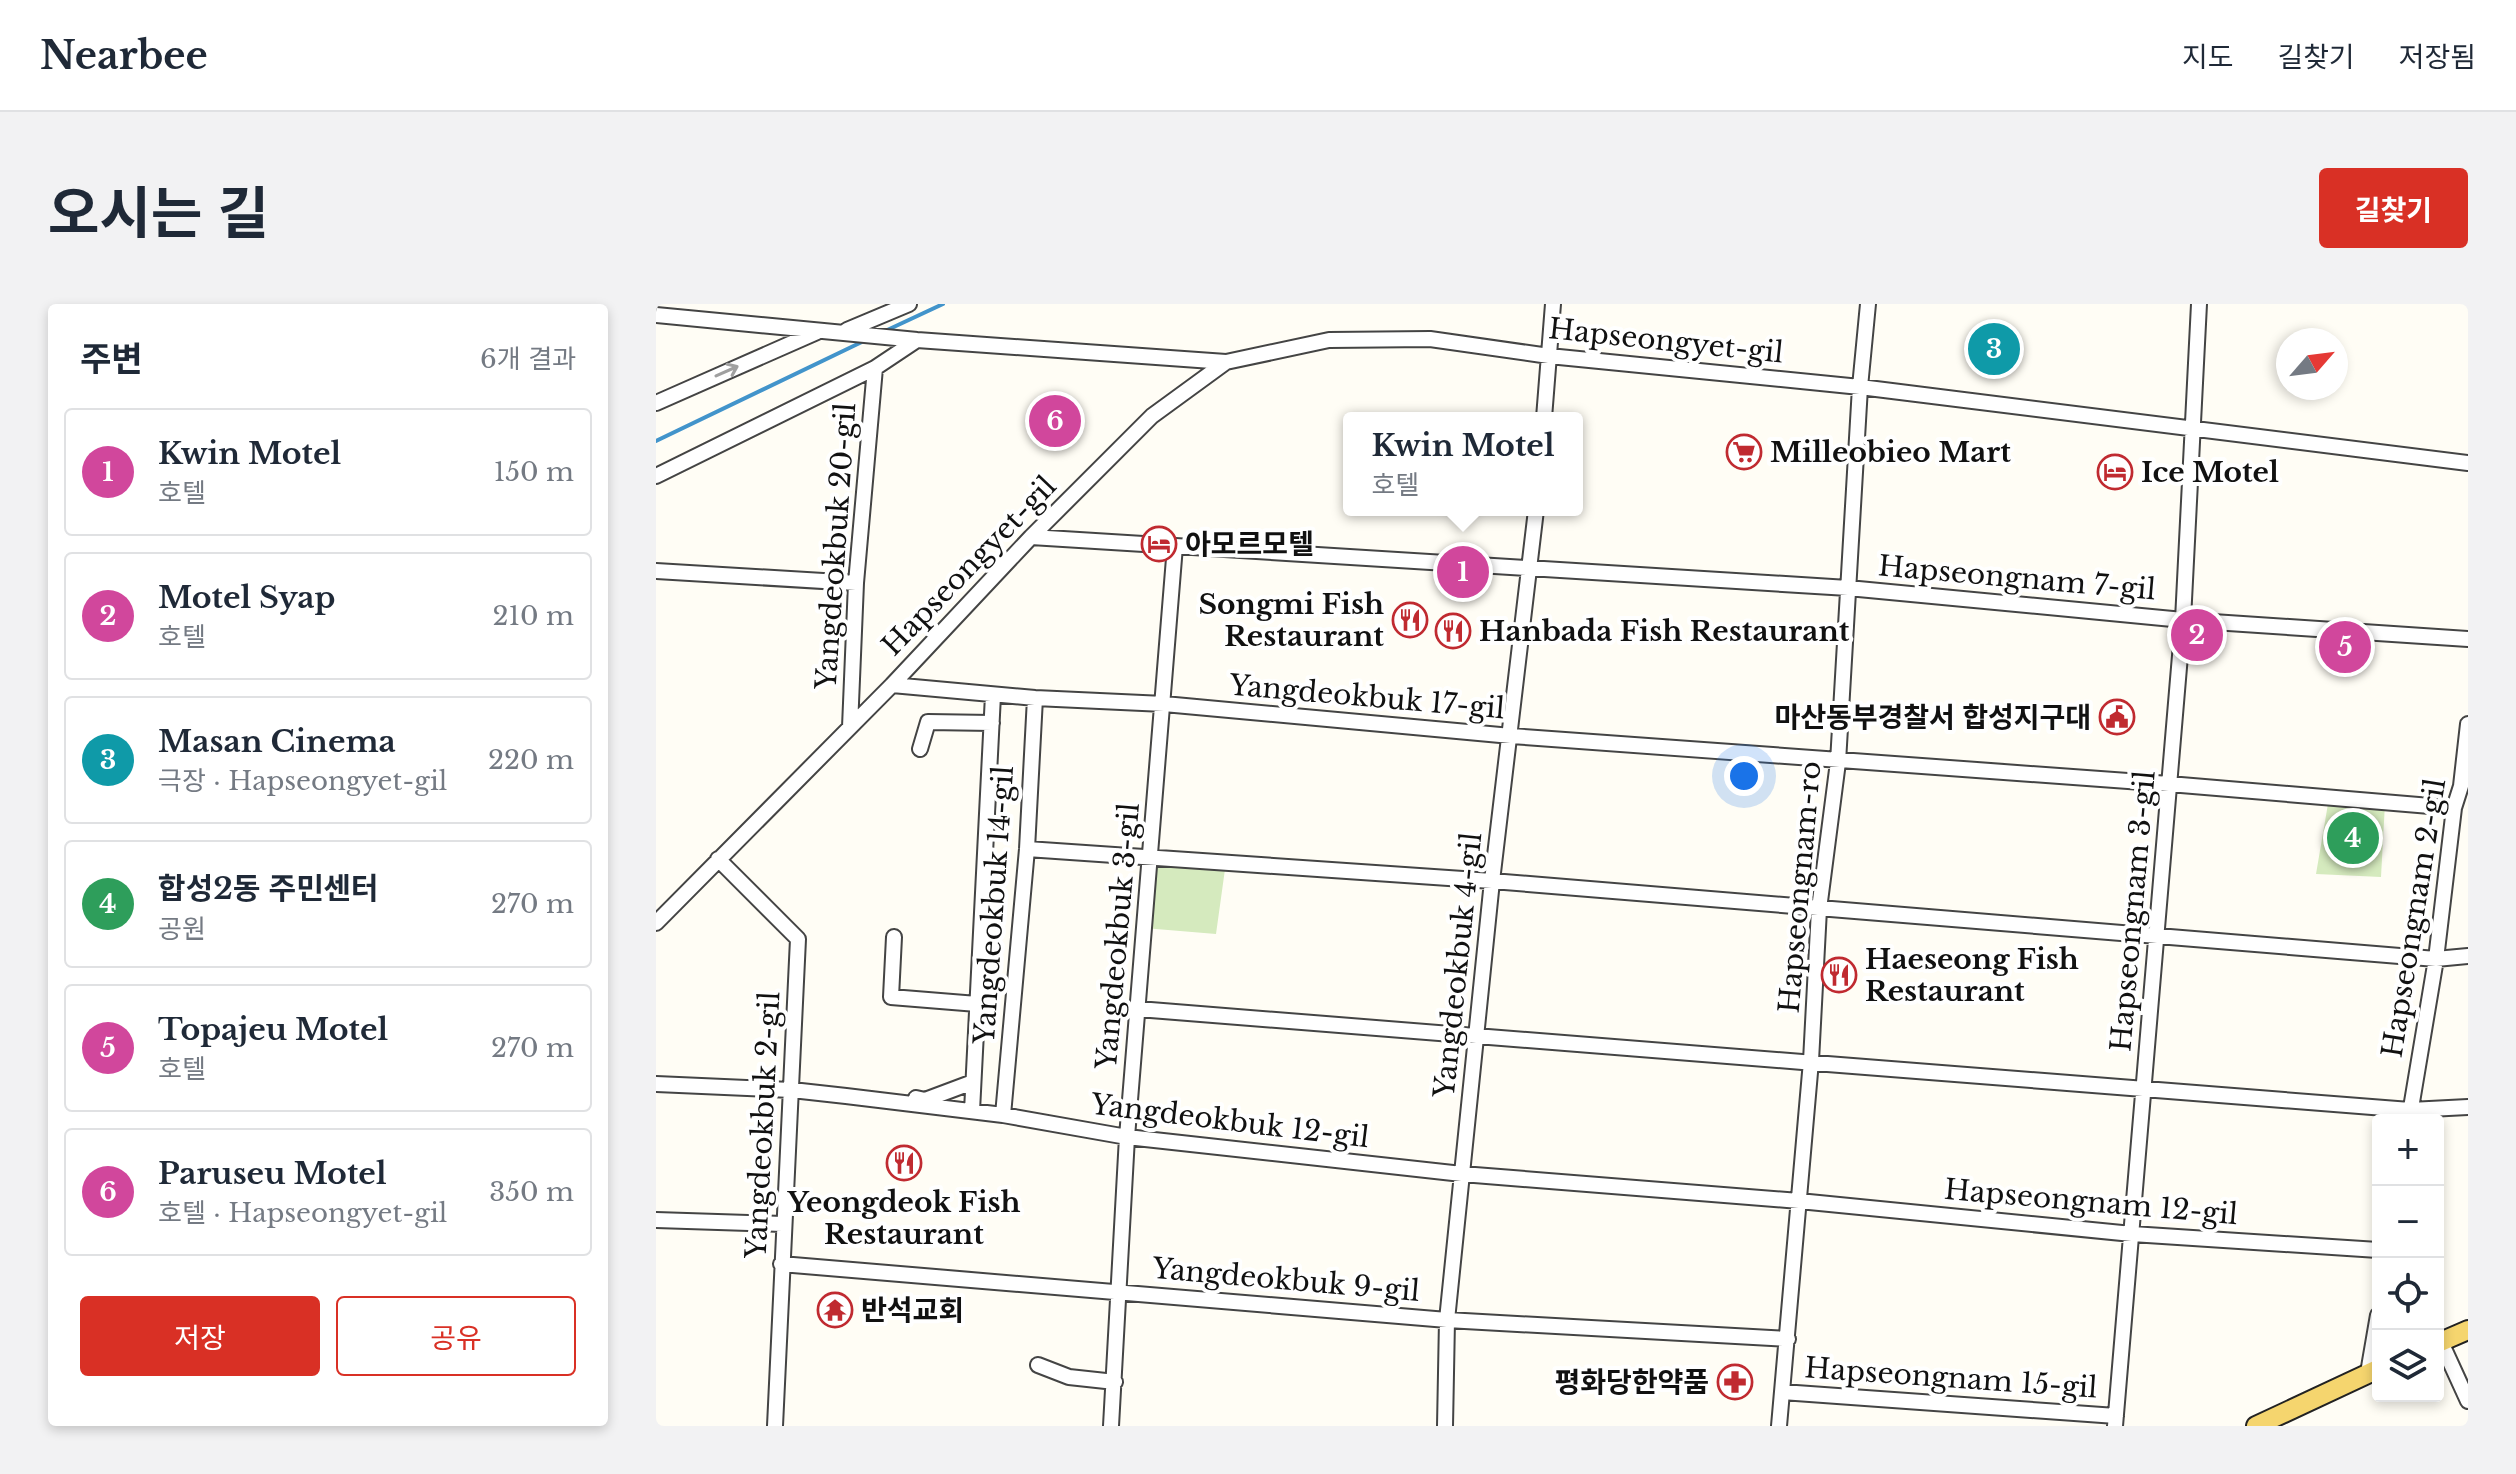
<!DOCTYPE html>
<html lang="ko">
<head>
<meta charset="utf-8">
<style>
  body { margin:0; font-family:"Libre Baskerville","Noto Sans KR",serif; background:#f2f2f3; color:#1f2937 }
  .controls { position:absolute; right:24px; bottom:24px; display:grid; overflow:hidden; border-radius:8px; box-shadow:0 4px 12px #0003 }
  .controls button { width:72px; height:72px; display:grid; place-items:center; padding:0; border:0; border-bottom:2px solid #e0e1e3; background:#fff; color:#1f2937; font:40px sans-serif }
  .compass { position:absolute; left:1620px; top:24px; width:72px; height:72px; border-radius:50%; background:#fff; box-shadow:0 4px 12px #0003; rotate:62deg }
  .you { position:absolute; left:1088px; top:472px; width:28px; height:28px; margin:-20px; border:6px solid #fff; border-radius:50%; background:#1a73e8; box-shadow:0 0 0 12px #1a73e833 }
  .badge { display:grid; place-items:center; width:52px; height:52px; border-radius:50%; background:#d93025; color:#fff; font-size:26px; font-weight:700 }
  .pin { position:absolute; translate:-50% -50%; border:4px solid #fff; box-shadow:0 2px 8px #0006 }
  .popup { position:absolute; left:687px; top:108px; width:240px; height:104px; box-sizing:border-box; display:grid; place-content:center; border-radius:8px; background:#fff; filter:drop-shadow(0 2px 6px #0005); font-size:26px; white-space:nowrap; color:#747a83 }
  .popup b { font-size:30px; color:#1f2937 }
  .popup::after { content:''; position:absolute; left:50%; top:100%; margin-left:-16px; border:16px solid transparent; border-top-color:#fff }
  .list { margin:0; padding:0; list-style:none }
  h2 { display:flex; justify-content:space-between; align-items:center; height:104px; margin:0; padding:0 32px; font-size:34px }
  h2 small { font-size:26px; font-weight:400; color:#747a83 }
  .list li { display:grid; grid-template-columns:52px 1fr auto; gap:24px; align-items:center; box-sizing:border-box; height:128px; margin:0 16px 16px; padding:0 16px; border:2px solid #e0e1e3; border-radius:8px }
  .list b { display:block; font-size:30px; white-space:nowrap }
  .list p { margin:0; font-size:26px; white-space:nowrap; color:#747a83 }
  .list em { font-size:26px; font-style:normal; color:#747a83 }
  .actions { display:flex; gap:16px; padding:24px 32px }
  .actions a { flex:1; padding:18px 0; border:2px solid #d93025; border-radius:8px; text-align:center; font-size:28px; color:#d93025 }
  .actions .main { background:#d93025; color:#fff }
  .icon { flex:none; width:44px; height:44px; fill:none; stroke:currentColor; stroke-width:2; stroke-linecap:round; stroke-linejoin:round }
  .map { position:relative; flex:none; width:1812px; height:1122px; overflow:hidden; border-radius:8px }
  header { display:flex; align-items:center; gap:48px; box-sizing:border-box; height:112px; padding:0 40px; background:#fff; border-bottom:2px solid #e0e1e3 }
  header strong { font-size:38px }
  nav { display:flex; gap:44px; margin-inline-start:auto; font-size:28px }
  .intro { display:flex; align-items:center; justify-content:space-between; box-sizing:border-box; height:192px; padding:0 48px }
  h1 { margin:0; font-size:56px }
  .button { padding:20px 36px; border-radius:8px; background:#d93025; color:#fff; font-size:28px; font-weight:700 }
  main { display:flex; gap:48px; padding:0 48px }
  aside { flex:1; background:#fff; border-radius:8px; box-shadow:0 4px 12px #0003 }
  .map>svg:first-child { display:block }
  .green { fill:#d5eabe }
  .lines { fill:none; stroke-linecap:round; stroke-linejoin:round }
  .stream { stroke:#4294cb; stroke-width:4 }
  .minor-casing { stroke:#444; stroke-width:18 }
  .major-casing { stroke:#222; stroke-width:22 }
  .minor { stroke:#fff; stroke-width:14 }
  .major { stroke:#f5d56e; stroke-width:18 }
  .oneway { stroke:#a0a0a0 }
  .labels { text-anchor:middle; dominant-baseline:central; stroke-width:8; stroke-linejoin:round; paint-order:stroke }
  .street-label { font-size:28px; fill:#111; stroke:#fff }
  .poi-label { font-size:28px; font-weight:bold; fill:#111; stroke:#fff; text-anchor:start }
</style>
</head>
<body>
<header>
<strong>Nearbee</strong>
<nav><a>지도</a><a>길찾기</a><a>저장됨</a></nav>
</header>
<div class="intro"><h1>오시는 길</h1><a class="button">길찾기</a></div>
<main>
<aside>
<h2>주변<small>6개 결과</small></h2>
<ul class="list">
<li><span class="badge" style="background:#d1479c">1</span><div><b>Kwin Motel</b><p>호텔</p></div><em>150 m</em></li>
<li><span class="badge" style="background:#d1479c">2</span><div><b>Motel Syap</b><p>호텔</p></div><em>210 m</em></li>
<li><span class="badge" style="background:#0f9aa8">3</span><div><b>Masan Cinema</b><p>극장 · Hapseongyet-gil</p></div><em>220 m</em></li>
<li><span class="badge" style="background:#2e9e5b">4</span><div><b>합성2동 주민센터</b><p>공원</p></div><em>270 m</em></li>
<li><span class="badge" style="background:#d1479c">5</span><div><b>Topajeu Motel</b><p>호텔</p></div><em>270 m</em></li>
<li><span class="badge" style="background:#d1479c">6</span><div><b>Paruseu Motel</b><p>호텔 · Hapseongyet-gil</p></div><em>350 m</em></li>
</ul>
<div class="actions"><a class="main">저장</a><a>공유</a></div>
</aside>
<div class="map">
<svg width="1812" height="1122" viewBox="0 0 1812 1122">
  <rect width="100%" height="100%" fill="#fffdf5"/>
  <path class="green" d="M1673,494l56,5 -4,74 -65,-3z
    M494,552l76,6 -10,72 -72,-6z"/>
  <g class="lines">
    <path class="stream" d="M227,28l60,-28
      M0,137l212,-102"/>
    <g class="minor-casing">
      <path id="minor" d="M0,11l261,25 309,22
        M191,26l62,-26
        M0,99l161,-71
        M888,114l9,-114
        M0,172l219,-108 42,-28
        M375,233l817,51 335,32 285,19
        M0,267l200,12
        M236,381l143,13 129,6 347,32 658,48 285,24
        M194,423l6,-144 19,-215
        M264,445l8,-27 64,1
        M371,545l465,32 944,78 32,-3
        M62,555l80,80 -23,487
        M0,619l236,-238 139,-148 121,-121 74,-54 103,-22 101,-1 119,17 311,31 608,76
        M238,633l-3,60 86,7
        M482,705c424,37 848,65 1272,101l58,-3
        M0,780l136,6 54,6 157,19 124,22 335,37 337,27 333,33 246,16
        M260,794l9,2 48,-18
        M316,807l21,-416
        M347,811l24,-266 8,-151
        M1753,816l27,-161 18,-151 7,-22 7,-62
        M0,916l126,4
        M125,960l666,56 341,19
        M1785,1038l27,59
        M382,1061l31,12 46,5
        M1712,1069l10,-58
        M1126,1088l334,24
        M455,1122l16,-289 48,-591
        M789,1122l2,-106 45,-439 44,-371
        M1123,1122l32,-365 8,-152 19,-147 22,-375 8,-83
        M1459,1122l68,-806 16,-316"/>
    </g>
    <g class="major-casing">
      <path id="major" d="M1782,1039l30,-13
        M1600,1122l122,-57"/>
    </g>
    <use href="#minor" class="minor"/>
    <use href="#major" class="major"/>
  </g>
  <defs><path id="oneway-shaft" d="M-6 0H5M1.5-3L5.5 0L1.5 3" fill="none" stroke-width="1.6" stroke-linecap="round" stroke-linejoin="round" transform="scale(2)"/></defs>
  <use class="oneway" href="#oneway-shaft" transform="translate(71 67) rotate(-24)"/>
  <defs>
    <g id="supermarket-ring" transform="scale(1.8)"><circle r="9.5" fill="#fff" stroke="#c02a30" stroke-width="1.5"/><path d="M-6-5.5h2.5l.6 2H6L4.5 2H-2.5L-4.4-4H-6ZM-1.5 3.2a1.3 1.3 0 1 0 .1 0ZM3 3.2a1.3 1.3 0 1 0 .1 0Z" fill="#c02a30"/></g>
    <g id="hotel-ring" transform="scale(1.8)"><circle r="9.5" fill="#fff" stroke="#c02a30" stroke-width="1.5"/><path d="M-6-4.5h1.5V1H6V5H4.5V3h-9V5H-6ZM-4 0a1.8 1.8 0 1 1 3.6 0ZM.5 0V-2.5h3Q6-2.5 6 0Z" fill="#c02a30"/></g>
    <g id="restaurant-ring" transform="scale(1.8)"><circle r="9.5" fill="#fff" stroke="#c02a30" stroke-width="1.5"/><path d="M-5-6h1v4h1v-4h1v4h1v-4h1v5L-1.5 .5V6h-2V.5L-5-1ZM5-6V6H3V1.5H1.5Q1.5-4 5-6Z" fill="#c02a30"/></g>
    <g id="civic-ring" transform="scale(1.8)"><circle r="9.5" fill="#fff" stroke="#c02a30" stroke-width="1.5"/><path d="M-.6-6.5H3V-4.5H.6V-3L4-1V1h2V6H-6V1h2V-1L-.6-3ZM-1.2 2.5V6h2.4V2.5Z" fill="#c02a30"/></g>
    <g id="temple-ring" transform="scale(1.8)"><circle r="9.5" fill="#fff" stroke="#c02a30" stroke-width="1.5"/><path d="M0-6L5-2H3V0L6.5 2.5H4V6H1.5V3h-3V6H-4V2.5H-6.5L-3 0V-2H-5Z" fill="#c02a30"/></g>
    <g id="pharmacy-ring" transform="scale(1.8)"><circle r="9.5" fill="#fff" stroke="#c02a30" stroke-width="1.5"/><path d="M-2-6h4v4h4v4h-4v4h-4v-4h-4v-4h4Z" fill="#c02a30"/></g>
  </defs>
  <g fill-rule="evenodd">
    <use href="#supermarket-ring" x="1088" y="148"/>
    <use href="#hotel-ring" x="1459" y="168"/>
    <use href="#hotel-ring" x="503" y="240"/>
    <use href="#restaurant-ring" x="754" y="316"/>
    <use href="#restaurant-ring" x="797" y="327"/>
    <use href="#civic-ring" x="1461" y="413"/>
    <use href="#restaurant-ring" x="1183" y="671"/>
    <use href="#restaurant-ring" x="248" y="859"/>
    <use href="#temple-ring" x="179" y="1006"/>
    <use href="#pharmacy-ring" x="1079" y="1078"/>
  </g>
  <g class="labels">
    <g class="street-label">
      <text transform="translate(1010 37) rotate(6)">Hapseongyet-gil</text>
      <text transform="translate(180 242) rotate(-86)">Yangdeokbuk 20-gil</text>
      <text transform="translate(313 262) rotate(-46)">Hapseongyet-gil</text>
      <text transform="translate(1361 274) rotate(5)">Hapseongnam 7-gil</text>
      <text transform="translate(711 393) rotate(5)">Yangdeokbuk 17-gil</text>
      <text transform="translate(1144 583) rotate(-85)">Hapseongnam-ro</text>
      <text transform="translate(338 601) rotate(-86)">Yangdeokbuk 14-gil</text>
      <text transform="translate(1477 607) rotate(-85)">Hapseongnam 3-gil</text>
      <text transform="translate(1758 614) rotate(-81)">Hapseongnam 2-gil</text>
      <text transform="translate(462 632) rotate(-85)">Yangdeokbuk 3-gil</text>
      <text transform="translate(802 661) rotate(-84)">Yangdeokbuk 4-gil</text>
      <text transform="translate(574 817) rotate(7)">Yangdeokbuk 12-gil</text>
      <text transform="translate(107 821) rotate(-87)">Yangdeokbuk 2-gil</text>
      <text transform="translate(1435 898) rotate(5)">Hapseongnam 12-gil</text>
      <text transform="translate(630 976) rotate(5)">Yangdeokbuk 9-gil</text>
      <text transform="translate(1295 1074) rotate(4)">Hapseongnam 15-gil</text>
    </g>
    <g class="poi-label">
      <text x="1114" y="148">Milleobieo Mart</text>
      <text x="1485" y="168">Ice Motel</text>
      <text x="529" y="240">아모르모텔</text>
      <text x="728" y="300" text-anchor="end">Songmi Fish<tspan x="728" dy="32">Restaurant</tspan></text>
      <text x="823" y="327">Hanbada Fish Restaurant</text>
      <text x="1435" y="413" text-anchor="end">마산동부경찰서 합성지구대</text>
      <text x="1209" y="655">Haeseong Fish<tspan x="1209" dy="32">Restaurant</tspan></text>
      <text x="248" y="898" text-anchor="middle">Yeongdeok Fish<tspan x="248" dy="32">Restaurant</tspan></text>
      <text x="205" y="1006">반석교회</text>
      <text x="1053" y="1078" text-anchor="end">평화당한약품</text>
    </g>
  </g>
</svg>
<div class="controls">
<button>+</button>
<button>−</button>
<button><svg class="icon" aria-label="locate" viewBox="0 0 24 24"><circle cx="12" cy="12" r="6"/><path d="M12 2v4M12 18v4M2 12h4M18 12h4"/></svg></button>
<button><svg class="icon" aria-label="layers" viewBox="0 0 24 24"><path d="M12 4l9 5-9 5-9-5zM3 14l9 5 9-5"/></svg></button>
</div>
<svg class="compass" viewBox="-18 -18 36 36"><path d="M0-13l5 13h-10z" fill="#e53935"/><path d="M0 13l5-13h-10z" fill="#747a83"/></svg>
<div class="you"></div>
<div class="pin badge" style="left:807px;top:268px;background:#d1479c">1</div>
<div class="popup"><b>Kwin Motel</b>호텔</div>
<div class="pin badge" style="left:1541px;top:331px;background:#d1479c">2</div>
<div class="pin badge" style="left:1338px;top:45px;background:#0f9aa8">3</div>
<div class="pin badge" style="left:1697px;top:534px;background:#2e9e5b">4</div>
<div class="pin badge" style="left:1689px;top:343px;background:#d1479c">5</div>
<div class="pin badge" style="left:399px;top:117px;background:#d1479c">6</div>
</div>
</main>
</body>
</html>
